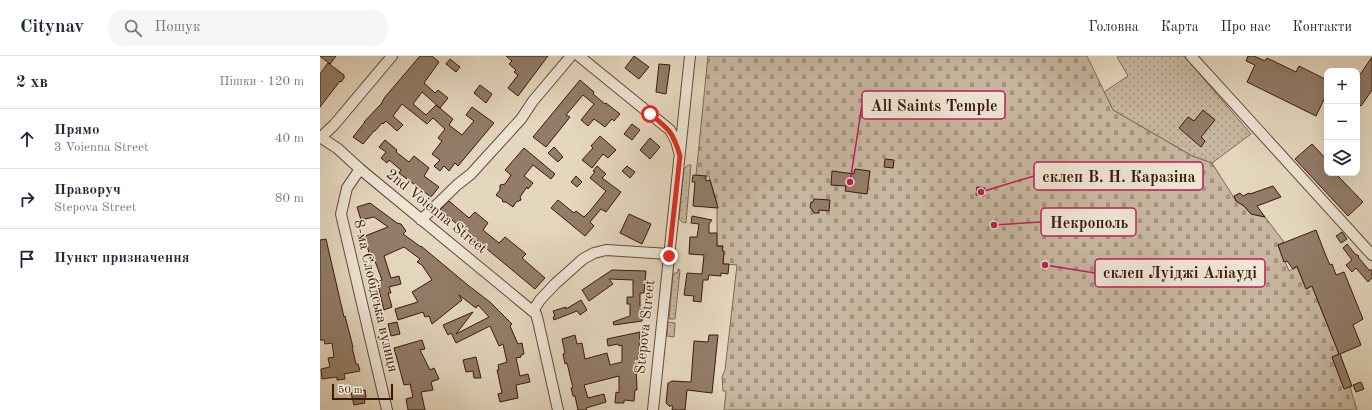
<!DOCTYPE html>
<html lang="uk">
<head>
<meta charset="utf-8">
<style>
  body { margin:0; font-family:"Old Standard TT",serif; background:#f6f6f7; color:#1f2937 }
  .controls { position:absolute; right:12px; top:12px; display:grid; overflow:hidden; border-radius:8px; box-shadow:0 4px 16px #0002 }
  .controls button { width:36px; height:36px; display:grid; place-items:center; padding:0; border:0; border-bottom:1px solid #e0e1e3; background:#fff; color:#1f2937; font:20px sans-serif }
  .scale { position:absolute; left:12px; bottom:10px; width:61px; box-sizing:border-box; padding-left:4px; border:2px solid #3a190b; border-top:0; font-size:11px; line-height:14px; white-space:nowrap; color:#3a190b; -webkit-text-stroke:3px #eee5d5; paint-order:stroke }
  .stop { position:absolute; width:12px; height:12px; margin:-9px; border:3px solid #d93025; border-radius:50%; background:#fff }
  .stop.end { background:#d93025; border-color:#fff; box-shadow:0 1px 4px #0008 }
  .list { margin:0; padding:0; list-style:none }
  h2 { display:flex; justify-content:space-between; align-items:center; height:52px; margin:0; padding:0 16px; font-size:17px }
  h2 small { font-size:13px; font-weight:400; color:#747a83 }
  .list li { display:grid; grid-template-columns:26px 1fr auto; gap:12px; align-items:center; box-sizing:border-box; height:60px; padding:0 16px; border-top:1px solid #e0e1e3 }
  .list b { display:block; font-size:15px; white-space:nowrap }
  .list p { margin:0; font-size:13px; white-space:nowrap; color:#747a83 }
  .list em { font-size:13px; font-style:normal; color:#747a83 }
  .icon { flex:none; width:22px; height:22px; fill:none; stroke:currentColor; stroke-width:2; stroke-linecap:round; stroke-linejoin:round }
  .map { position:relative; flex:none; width:1052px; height:354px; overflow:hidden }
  header { display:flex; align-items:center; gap:24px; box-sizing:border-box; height:56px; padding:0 20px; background:#fff; border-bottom:1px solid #e0e1e3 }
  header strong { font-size:19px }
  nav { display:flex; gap:22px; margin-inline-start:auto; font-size:14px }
  .search { width:280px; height:36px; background:#f6f6f7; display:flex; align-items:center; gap:10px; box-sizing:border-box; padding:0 14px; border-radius:16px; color:#747a83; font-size:15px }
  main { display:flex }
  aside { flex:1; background:#fff }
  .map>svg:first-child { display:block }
  .grass { fill:url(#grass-dots); stroke:#816856 }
  .cemetery { fill:url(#cemetery-stones); stroke:#816856 }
  .building { fill:#937c68; stroke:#3a190b }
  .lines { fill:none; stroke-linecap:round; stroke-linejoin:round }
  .minor-casing { stroke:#654838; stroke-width:12 }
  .minor { stroke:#eee5d5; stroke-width:10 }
  .route { stroke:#d93025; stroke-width:5 }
  .labels { text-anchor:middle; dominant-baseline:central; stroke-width:3; stroke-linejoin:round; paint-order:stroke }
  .street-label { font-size:15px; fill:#3a190b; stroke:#eee5d5 }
  .leader { fill:none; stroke:#c2185b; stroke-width:1.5 }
  .callout-dot { fill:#c2185b; stroke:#eee5d5; stroke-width:1.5 }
  .callout { fill:#eee5d5; stroke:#c2185b; stroke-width:1.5 }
  .callout-label { font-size:16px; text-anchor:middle; font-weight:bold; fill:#3a190b }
</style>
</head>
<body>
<header>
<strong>Citynav</strong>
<div class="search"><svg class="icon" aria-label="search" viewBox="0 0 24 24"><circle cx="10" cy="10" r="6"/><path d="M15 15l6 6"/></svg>Пошук</div>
<nav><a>Головна</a><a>Карта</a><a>Про нас</a><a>Контакти</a></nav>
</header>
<main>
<aside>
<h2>2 хв<small>Пішки · 120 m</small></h2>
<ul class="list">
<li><svg class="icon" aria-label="ahead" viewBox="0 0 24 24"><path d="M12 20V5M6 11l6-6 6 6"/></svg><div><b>Прямо</b><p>3 Voienna Street</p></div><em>40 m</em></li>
<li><svg class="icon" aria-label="right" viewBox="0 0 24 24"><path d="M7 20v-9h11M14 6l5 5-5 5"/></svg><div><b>Праворуч</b><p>Stepova Street</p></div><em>80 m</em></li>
<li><svg class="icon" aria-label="arrive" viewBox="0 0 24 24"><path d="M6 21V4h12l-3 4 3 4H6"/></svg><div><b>Пункт призначення</b></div></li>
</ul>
</aside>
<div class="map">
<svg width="1052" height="354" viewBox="0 0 1052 354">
  <defs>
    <pattern id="grass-dots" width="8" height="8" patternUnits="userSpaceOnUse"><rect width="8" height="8" fill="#c8b7a0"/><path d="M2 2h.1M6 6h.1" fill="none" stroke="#a39481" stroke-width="1.8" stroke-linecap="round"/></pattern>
    <pattern id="cemetery-stones" width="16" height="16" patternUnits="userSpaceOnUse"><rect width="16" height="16" fill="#c8b7a0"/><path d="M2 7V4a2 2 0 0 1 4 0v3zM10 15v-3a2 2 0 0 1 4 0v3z" fill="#a39481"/></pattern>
  </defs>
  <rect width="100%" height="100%" fill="#e5d7be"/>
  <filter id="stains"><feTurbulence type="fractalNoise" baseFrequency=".005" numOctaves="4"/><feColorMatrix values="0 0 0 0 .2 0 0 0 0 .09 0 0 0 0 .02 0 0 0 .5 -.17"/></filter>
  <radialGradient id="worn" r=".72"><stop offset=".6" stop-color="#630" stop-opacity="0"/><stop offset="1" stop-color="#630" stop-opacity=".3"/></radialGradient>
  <path class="grass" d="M799,0h65l67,78 -39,29 -20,-7 -79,-46 -9,-18 24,-16 -11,-19z
    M368,109h3l-5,58 -4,-1 -3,-3 5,-50z
    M358,213l2,1 -5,49h-6l4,-45 5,-2z
    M348,266l7,1 -1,14 -7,-1z"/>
  <path class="cemetery" d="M388,0h379l26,54 79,46 20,7 24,38 8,5 7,8 14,3 19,25 -6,3 11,26 8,-4 9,22 6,-3 27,68 -7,3 12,31 6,-1 7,23h-633l2,-19h-3l-1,-14 3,-7 12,-105 -14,-1 1,-13 -2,-1 1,-4 -15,-1 9,-8v-34l-8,-27 -13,-1z"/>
  <path class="building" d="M0,0h16l-6,8z
    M100,0h12l7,6 -15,21 11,10 3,-3 10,8 -8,10 -18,-16 -9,12 13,11 10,-10 17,14 -4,6 13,10 12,-14 -8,-6 6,-8 22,16 -36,43 -3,-3 -6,8 -5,-5 -4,5 -6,-5 6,-6 -8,-6 10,-13 -4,-3 7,-9 -12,-11 -6,6 -25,-20 -9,12 10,9 -6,6 -11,-10 -3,3 -1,-1 -7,8h-1l-11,13 -10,-7 12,-15h-1l17,-18 4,-7z
    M186,0h42l-30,40 -10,-8 10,-13 -4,-3 2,-2 -7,-6 3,-3z
    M314,0l15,11 -10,12 -14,-11z
    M928,0h6l11,5 2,-3 29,14 3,-6 28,14v13l-11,23 -69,-34 8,-17 -9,-4z
    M1052,1v33l-11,16 -4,-3v-24z
    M130,3l10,8 -4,5 -10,-8z
    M8,7l16,12v3l-3,4 -1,-1 -20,26v-33z
    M339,8l11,1 -4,29 -10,-2z
    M260,24l14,12 -1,2 12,10 1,-1 14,11 -6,7 -2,-2 -7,8 -11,-8 -6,7 -7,-6 13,-16 -11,-9 -17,20 4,2 -24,30 -13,-10z
    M160,29l12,9 -6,9 -12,-10z
    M883,54l12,10 -14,17 4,4 -4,6 -22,-19 9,-11 6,4z
    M312,68l8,6 -8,10 -8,-6z
    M280,80l16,14 -8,8 -5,-4 -11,14 -10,-8 11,-12 -2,-2z
    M330,82l10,9 -10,12 -10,-9z
    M65,84l12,10 -1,2 13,10 5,-6 15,12 -5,8 15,11 -8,10 -32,-24 2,-3 -12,-10 -2,3 -6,-5 5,-6 -7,-5z
    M992,88l15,16v13h8l28,29 -15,14 -53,-57z
    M234,91l9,10 -5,5 -10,-9z
    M204,92l31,26 -4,5 -18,-14 -9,11 9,7 -5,6 -1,-2 -7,10 1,3 -5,2 -3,5 -7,-5h-3l-1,-3 -6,-4 4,-5v-5l5,-1 6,-9 -6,-5z
    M565,103l9,1 -1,8 -9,-1z
    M277,110l9,8 -4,4 19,14 -15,20 -5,-3 -11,13 4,4 -9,10 -34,-28 7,-8 16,13 2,-2 8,6 6,-6 16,-20 -16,-13 5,-6 -2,-1z
    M307,110l8,6 -5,6 -8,-7z
    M535,113l15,2 -3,23 -22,-3 1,-5 -15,-1 1,-14 22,3z
    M373,119l13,1v5l4,-1 8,28 -25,-2 2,-24h-3z
    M256,120l6,6 -5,5 -6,-5z
    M953,130l8,11 -24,9 8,11 -14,-3 -7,-8 -8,-5 -2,-5 6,-3 3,3 6,-3 1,1z
    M657,131l8,1 -1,8 -8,-1z
    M494,143l16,1 -1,11 -10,-1v3h-5l-4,-6 1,-5h2z
    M129,145l20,17 6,-6 13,11 -5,7 16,13 6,-6 21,17 -4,4 23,20 -10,11 -95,-79z
    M50,147l27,20 4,1 5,7 -3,3 18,13v-1l48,40 21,16 22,22 -2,2 8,18 4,-1 2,11 -3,1v2l-5,1 4,18 8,-2 2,8 -14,3 2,13 -18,4 -2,-8 4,-1 -5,-23h2l-1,-5 9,-3 -4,-18 -4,2 -9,-20 -34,17 -5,-10 -3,2 -5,-10 30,-13 -17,22 33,-17 -11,-12 -2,3 -17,-13 3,5 -30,24 -3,-8 -4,1 -2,-5 -25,8 -3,-11 23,-7 -6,-10 20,-12 -10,-15 -5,-3 3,-3 -16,-12 -20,9 7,22 8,-2 2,8 -12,3 2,6h-3l4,14 -8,3 -7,-28 5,-2 -7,-19 -4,1 -6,-26 23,-9 -14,-10 -13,3 -4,-13z
    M309,158l22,10 -9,20 -22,-11z
    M372,160l20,4 -3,4v9h8v13h6l-1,4 2,1 -1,13h6l-1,10 -7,-1v3l-12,-1 -1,5h-5l-2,22 -8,-1 1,-5 -10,-1 3,-22 15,1 2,-19 -15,-1 1,-17h7l2,-13 -8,-1z
    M996,174l10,26 4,9 2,-1 4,11 8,-3 19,47 -10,6 8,20 -21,9 12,32 -8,3 -12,-32 7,-3 -27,-68 -6,3 -9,-23 -4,3 -6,-8 -3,1 -6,-17z
    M1022,176l5,7 -6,4 -5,-7z
    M6,183l18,78 1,-1 8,31h-1l4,17h2l2,7 -16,3 1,5 -8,1v-3l-15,2 -1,-10 9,-2 -2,-9 6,-1 -2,-14 -7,1 -1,-4h-4v-100z
    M1027,188l8,10 4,2 -1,1 11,13h3v8l-4,4 -12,-14 -4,4 -6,-7 6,-5 -9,-12z
    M292,214l34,1 -2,22h-4v13h2v15l-28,4 -1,-3 17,-6v-12h-3v-7h6v-17l-24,-1 4,5 -24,17 -7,-11z
    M261,244l6,10 -7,5 -3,-4 -23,9 -1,-3 2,-1 -2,-5 13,-4v2z
    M77,266l3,12 -9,2 -3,-12z
    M320,276l-2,31h-2l1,27h-2l-1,11 -10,-1v3h-9l1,-11 3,1v-17l-35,9 4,13 16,-4 2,8 -20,6 1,2h-9l-3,-14h-2l-2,-8h2l-6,-25 -2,1 -2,-10 2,-1 -3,-14 13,-4 2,9 5,-1 3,16 22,-6 3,12 12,-3v-17l-3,1 -1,-2 -10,2 -1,-7z
    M389,279h9l-6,58 -25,-3 -2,20h-13l1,-4h-4l-3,-3 2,-20 4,-2 19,1 3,-41 14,1z
    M102,284l3,9 -5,1 10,20 4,-2 5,11 -8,3 2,8 -12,2 4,18h-17l-2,-11 7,-2 -3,-13 -6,1 -10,-37z
    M156,301l5,21h-7l-1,-7 -7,1 -3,-12z
    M1041,326l3,7 -8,3 -3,-7z
    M45,334l1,7 -2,1 1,5 -11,2 -3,-12z"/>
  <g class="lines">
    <g class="minor-casing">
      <path id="minor" d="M259,0l91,74 6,11 3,11
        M871,0l181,199
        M0,81l17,11 23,21 176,145 2,7 20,89
        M0,82l14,-13 58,-69
        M40,113l-13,19 -6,26 46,196
        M101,164l36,-35 14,-11 50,-55 12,-18 38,-45
        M213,255l7,-11 15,-16 28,-25 11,-6 12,-3 63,4
        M333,354l37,-354"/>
    </g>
    <use href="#minor" class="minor"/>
  </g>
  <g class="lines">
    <path class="route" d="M330,58c19,15 23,18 30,42l-11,100"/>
  </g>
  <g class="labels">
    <g class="street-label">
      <text transform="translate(116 156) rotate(39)">2nd Voienna Street</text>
      <text transform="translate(55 240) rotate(77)">8-ма Слобідська вулиця</text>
      <text transform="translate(326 271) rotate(-84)">Stepova Street</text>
    </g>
  </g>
  <path class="leader" d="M530 126L542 49M661 136L714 120M674 169L721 166M725 209L775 217"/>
  <g class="callout-dot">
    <circle cx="530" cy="126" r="4"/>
    <circle cx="661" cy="136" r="4"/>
    <circle cx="674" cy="169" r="4"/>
    <circle cx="725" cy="209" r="4"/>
  </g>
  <g class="callout">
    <rect x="542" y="35" width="143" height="28" rx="4"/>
    <rect x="714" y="106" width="169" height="28" rx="4"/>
    <rect x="721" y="152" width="95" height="28" rx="4"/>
    <rect x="775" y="203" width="170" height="28" rx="4"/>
  </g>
  <g class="callout-label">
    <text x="614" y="55">All Saints Temple</text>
    <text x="799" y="126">склеп В. Н. Каразіна</text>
    <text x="769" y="172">Некрополь</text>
    <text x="860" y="222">склеп Луіджі Аліауді</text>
  </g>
  <rect width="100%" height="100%" filter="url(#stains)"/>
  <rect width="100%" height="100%" fill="url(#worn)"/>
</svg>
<div class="controls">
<button>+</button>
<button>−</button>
<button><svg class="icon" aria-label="layers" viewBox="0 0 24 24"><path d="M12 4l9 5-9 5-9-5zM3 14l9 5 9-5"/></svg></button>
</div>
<div class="scale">50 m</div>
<div class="stop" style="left:330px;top:58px"></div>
<div class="stop end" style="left:349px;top:200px"></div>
</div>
</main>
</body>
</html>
